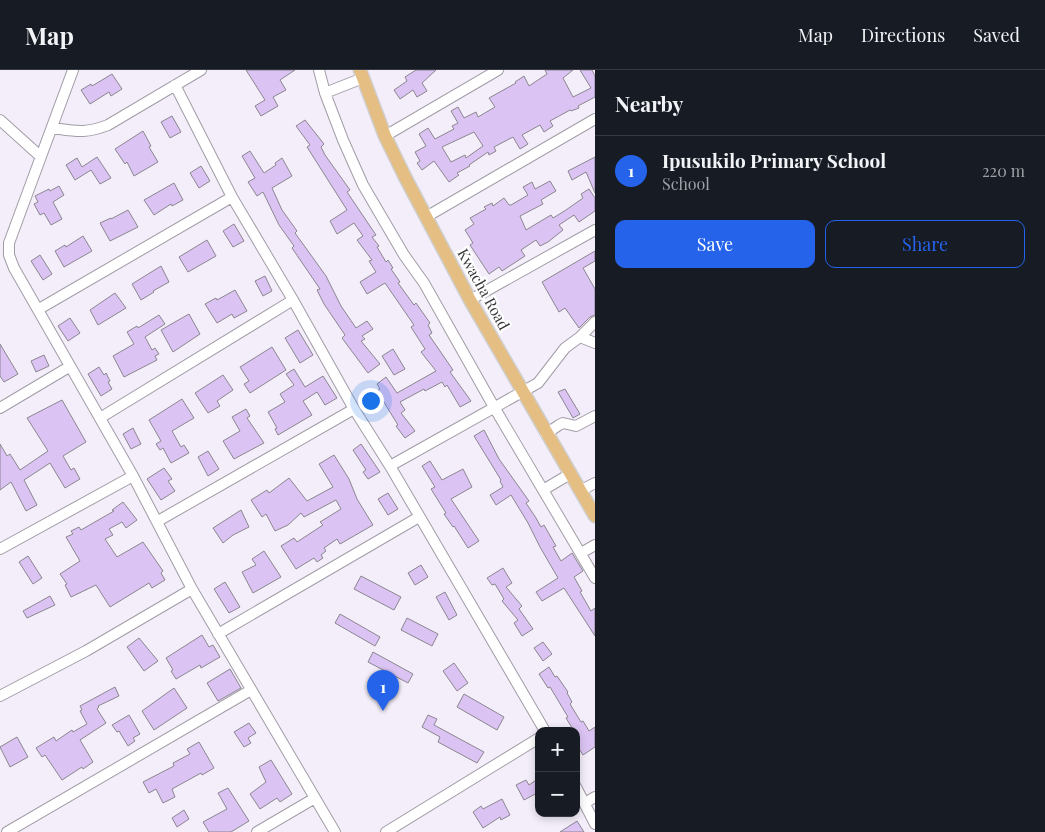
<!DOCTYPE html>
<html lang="en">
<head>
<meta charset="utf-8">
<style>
  body { margin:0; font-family:"Playfair Display",serif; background:#20242c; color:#f1f3f6 }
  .controls { position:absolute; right:15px; bottom:15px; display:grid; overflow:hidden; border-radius:10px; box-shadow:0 2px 8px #0003 }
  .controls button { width:45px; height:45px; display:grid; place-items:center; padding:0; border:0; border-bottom:1px solid #363941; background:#171b24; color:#f1f3f6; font:25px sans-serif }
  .you { position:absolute; left:370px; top:330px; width:18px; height:18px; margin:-12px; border:4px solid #fff; border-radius:50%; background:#1a73e8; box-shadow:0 0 0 8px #1a73e833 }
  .badge { display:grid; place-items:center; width:32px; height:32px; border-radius:50%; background:#2563eb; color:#fff; font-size:16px; font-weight:700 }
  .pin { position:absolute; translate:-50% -41px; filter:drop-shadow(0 1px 2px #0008) }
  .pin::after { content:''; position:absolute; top:26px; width:18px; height:15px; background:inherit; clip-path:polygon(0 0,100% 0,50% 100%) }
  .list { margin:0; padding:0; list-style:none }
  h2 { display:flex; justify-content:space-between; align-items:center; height:65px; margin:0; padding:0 20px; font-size:21px }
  h2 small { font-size:16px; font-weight:400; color:#9ea1a6 }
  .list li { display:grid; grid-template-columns:32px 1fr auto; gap:15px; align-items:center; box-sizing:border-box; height:70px; padding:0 20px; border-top:1px solid #363941 }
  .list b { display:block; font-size:19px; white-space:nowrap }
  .list p { margin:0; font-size:16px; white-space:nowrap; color:#9ea1a6 }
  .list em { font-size:16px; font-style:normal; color:#9ea1a6 }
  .actions { display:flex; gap:10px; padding:15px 20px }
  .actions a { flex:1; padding:11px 0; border:1px solid #2563eb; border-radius:10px; text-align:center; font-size:18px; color:#2563eb }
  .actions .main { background:#2563eb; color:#fff }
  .map { position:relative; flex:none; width:595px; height:762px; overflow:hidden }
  header { display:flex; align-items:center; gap:30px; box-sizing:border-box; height:70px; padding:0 25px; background:#171b24; border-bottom:1px solid #363941 }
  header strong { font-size:24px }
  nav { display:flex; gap:28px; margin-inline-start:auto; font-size:18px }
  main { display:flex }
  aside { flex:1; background:#171b24 }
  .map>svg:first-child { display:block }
  .building { fill:#dbc4f3; stroke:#8b868f; fill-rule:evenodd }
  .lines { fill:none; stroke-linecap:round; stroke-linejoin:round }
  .minor-casing { stroke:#a19ca6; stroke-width:12 }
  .major-casing { stroke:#cfcfcf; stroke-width:15 }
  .minor { stroke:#fff; stroke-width:10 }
  .major { stroke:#e5be83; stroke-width:12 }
  .labels { text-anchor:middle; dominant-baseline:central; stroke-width:4.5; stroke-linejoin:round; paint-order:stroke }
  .street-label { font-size:15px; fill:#363538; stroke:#fefefe }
</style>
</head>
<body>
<header>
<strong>Map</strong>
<nav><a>Map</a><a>Directions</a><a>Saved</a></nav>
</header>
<main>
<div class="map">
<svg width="595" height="762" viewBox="0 0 595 762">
  <rect width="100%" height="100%" fill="#f3eef9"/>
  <path class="building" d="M246,0h49l-15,10 6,10 -13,7 5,9 -17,10 -6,-10 10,-6z
    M416,0h20l-14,13 5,8 -10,6 -4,-7 -13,9 -6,-9 13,-9 -2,-4z
    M545,0h28l-10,8 10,19 18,-9 -11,-18h12l3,6v21l-17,9 1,2 -8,3 -1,-1 -20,11 3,5 -9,6 -4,-7 -18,10 6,9 -8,5 -7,-12 -19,10 2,4 -7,4 -1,-3 -19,13 1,1 -13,7 2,2 -10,7 -15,-21 -12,9 -5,-7 3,-2 -5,-9 11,-6 -7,-12 9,-6 7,11 19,-10 -2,-3 6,-3 -7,-12 7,-4 6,11 12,-6 2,5 17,-10 -6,-9 27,-15 -1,-1 9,-6 5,10 18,-12zM474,62l9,14 -17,12 -1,-3 -14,7 -9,-15z
    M112,4l10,15 -11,7 -2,-4 -19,12 -9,-14 10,-6 1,2z
    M172,46l9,16 -11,6 -9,-16z
    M305,50l19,24 -3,3 4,8 25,35 -3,2 29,43 -4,2 7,9 -2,1 9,15 2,-2 5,8 -2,1 9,13 -2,1 16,22 2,-2 14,20 -2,2 4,8 -3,2 24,35 -3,2 21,29 -11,6 -13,-22 -2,2 -3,-5 -17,9 -1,-2 -24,13 5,8 -4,3 14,18 -10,7 -9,-12 2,-1 -21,-34 3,-2 -3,-5 9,-7 11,16 39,-22 -15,-19 4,-3 -14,-22 3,-2 -29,-42 -18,11 -7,-12 16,-10 -7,-11 3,-1 -15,-20 6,-4 -9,-13 -17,11 -7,-13 17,-11 -40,-63 3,-2 -14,-19z
    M143,61l8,15 -2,1 9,15 -24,14 -7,-14 -2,2 -10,-15z
    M250,81l14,22 12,-8 -1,-2 7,-5 10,18 -20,12 10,22 15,21 -2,2 31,43 15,30 15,22 11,-7 6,8 -11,7 3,3 -4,2 19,23 -12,9 -26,-35 3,-3 -21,-31 -7,-14 3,-1 -28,-41 2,-2 -15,-21 -16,-33 -6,4 -9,-14 7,-4 -13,-22z
    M97,87l14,21 -11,6 -9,-14 -16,10 -9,-15 11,-7 5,9z
    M595,87v36l-9,-21 -14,8 -4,-9z
    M201,96l9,15 -11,7 -9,-15z
    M550,111l6,10 -15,9 2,4 -23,12 6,14 25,-15 2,3 13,-8 17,-12 -2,-4 8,-5 6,9v13l-16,11 -5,-7 -15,10 4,5 -15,12 -8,4 -4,-6 -15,10 4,6 -23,15 -3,-4 -10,7 -19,-29 3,-2 -8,-13 9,-6 -4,-6 16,-9 -2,-2 8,-4 1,3 11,-8 5,7h2l17,-10 -5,-8 9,-5 3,7z
    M174,113l9,17 -11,6 -1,-2 -17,11 -10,-15z
    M59,116l5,9 -11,7 9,17 -11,6 -7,-12 -4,2 -6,-11 4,-2 -3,-6 14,-7 1,2z
    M128,140l10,17 -28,14 -10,-18 11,-5v1z
    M234,154l10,17 -11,6 -10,-16z
    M83,166l9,15 -28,16 -9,-16 10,-6 1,2z
    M207,170l9,16 -28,16 -9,-15z
    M595,181v10l-12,7 12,21v26l-5,2 -11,11 -14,-20 -6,4 -17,-30z
    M40,185l12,19 -9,6 -12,-19z
    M161,196l8,16 -16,9 1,1 -13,8 -9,-16z
    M265,206l7,15 -9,5 -8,-15z
    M235,220l12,21 -13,7 -2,-4 -15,9 -12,-19 11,-6 1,2z
    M115,223l11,15 -28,17 -8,-15z
    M189,244l11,20 -27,18 -12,-22z
    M159,245l6,9 -20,13 7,13 3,-2 4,6 -4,2 2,4 -33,17 -11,-21 21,-12 -7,-12 10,-6 1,2z
    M70,248l10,15 -12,8 -10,-15z
    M298,260l15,25 -13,8 -15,-25z
    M0,274l18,30 -14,8 -4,-6z
    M272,277l14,23 -36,23 -6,-9 5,-3 -9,-14z
    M393,279l12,20 -11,6 -12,-19z
    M44,285l5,11 -13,6 -5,-11z
    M99,297l5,8 2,-2 4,8 -2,1 4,7 -11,7 -13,-22z
    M294,299l11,18 18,-11 14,22 -12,7 -8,-13 -14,9 9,14 -34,20 -3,-6 2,-1 -9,-16 17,-10 -5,-8 14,-9 -8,-11z
    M223,305l10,15 -16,11 3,5 -12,7 -13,-20z
    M565,319l15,25 -7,4 -15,-26z
    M182,329l12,19 -22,13 9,16 3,-2 5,8 -18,10 -8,-15 -3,2 -4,-6 5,-3 -12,-21z
    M62,330l24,42 -23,14 8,14 3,-2 6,11 -15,9 -15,-25 -26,17 13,25 -11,6 -15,-29 -11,8v-46l7,12 3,-2 10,16 28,-19 -21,-33z
    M246,339l4,7 -3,2 17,25 -30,16 -11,-18 17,-10 -8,-14z
    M133,358l8,16 -10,5 -8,-15z
    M484,360l15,29 30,42 -3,2 10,15 5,9 3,-2 12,21 -3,1 8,14 11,-8 11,18 -9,6 8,14 -2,1 11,19 4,-3v28l-31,-48 -22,13 -6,-9 22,-14 -18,-31 -12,-24 -17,-28 -15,10 -6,-10 13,-8 -3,-6 1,-1 -27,-44z
    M361,374l19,28 -12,7 -5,-7 3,-2 -13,-20z
    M208,381l11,18 -11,7 -10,-19z
    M334,385l15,24 8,20 16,26 -33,19 -3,-5 -13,9 2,3 -5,4 2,3 -6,4 -3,-4 -18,11 -15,-23 13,-8 3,4 26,-17 -3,-3 21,-13 -5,-9 -32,17 -3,-4 -13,12 -13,6 -9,-17 -4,3 -11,-17 16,-10 2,3 20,-15 18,23 26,-14 -14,-23z
    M430,391l12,19 21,-11 9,18 -21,12 28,42 -11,7 -14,-22 -1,1 -9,-13 2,-1 -15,-24 4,-2 -13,-21z
    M164,398l8,11 -4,2 7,10 -14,9 -14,-21z
    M388,423l10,16 -10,6 -10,-16z
    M123,432l14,18 -11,8 -4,-6 -13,7 4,6 -8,4 12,18 26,-15 20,29 -2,2 4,7 -13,8 -3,-5 -39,24 -14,-22 -25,12 -6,-12 2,-1 -7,-10 20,-13 -14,-24 7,-3 -2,-3 8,-4 2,3 33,-19 -2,-1z
    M241,440l8,17 -16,8 -10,8 -10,-15z
    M264,481l17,26 -28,16 -11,-21 14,-7 -4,-6z
    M28,486l14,22 -9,6 -14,-22z
    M421,495l7,12 -13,8 -7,-12z
    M503,498l9,15 -6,4 16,19 -3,3 14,20 -11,7 -8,-13 4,-3 -16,-19 2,-2 -9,-15 -3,1 -5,-7z
    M361,506l40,21 -7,13 -40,-21z
    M225,512l15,25 -11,6 -15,-24z
    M445,522l12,23 -8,5 -13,-23z
    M50,526l5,9 -28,13 -4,-7z
    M340,544l40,23 -5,9 -40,-23z
    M407,548l31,16 -6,12 -31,-16z
    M202,565l7,12 4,-2 7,12 -19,11 -1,-3 -24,14 -5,-8 2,-1 -7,-12z
    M139,568l19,23 -14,10 -17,-24z
    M543,572l9,12 -9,7 -9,-13z
    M373,582l40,22 -5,9 -40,-21z
    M454,593l14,20 -11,8 -14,-20z
    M549,597l6,10 2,-1 11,16 -1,1 5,9 -2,2 11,18 2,-1 6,10 6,-4v20l-12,8 -7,-11v-13h-2l-8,-13 2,-1 -18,-30 -2,1 -9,-14z
    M230,599l11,19 -23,13 -11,-18z
    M115,617l4,9 -21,10 1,1 -2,2 9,14 -26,17 13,22 -10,7 -1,-2 -20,13 -17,-25 -3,2 -6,-9 18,-11 2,4 16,-11 1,2 14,-8 -7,-13 2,-1 -2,-4z
    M174,618l13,20 -33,22 -12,-19z
    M464,624l40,23 -7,13 -40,-23z
    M129,645l11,19 -7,4 2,3 -7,5 -9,-15 -2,1 -5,-7z
    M428,645l9,4 -3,6 50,27 -7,11 -39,-21 2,-5 -18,-10z
    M249,653l7,10 -8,5 3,5 -7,4 -10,-15z
    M17,667l11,20 -18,10 -10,-20z
    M199,672l15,26 -12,7 -1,-2 -29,16 3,8 -12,6 -7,-14 -7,4 -6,-11 31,-16 -1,-3 17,-9 -3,-5z
    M271,690l21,34 -12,8 -3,-4 -17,11 -10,-15 16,-12 -7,-15z
    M539,708v14l-15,8 -8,-15 10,-5 3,5z
    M228,718l21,33 -18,11h-22l-6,-10 24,-13 -9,-16z
    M502,729l8,16 -9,5 -1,-3 -17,11 -10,-16 8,-6 2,3z
    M184,740l5,9 -12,8 -5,-9z
    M577,751l7,11h-24z"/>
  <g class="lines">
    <g class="minor-casing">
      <path id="minor" d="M73,0l-64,173v12l5,13 119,208 59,113 143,243
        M319,0l6,23 18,47 20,45 41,70 20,28 70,124 101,171
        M175,15l57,112 61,103 61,109 36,57 155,265
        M325,23l38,-15
        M0,50l40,36
        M52,58c23,3 33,6 56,-3l93,-55
        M385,66l113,-66
        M426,147l169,-98
        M470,230l125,-70
        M39,239l193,-112
        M580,267l15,6
        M0,338l69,-41
        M100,348l193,-118
        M546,364l13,-9 4,-2 13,3 19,-10
        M390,396l148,-83 27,-35 15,-11 15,-15
        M543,420l27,-16
        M580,421l15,-8
        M158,451l196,-112
        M0,479l133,-73
        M581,483l14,-8
        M218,564l201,-117
        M0,626l86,-45 106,-62
        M576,717l19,37
        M585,733l10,-6
        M7,762l244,-142
        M257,762l58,-34
        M386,762l153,-94"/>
    </g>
    <g class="major-casing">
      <path id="major" d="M360,0l25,66 20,41 65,123 125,216"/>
    </g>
    <use href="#minor" class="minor"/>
    <use href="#major" class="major"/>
  </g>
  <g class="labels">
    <g class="street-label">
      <text transform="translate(484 219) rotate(61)">Kwacha Road</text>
    </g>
  </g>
</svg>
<div class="controls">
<button>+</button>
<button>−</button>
</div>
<div class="you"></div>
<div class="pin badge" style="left:383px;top:641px">1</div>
</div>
<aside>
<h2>Nearby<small></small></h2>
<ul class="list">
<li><span class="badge">1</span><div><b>Ipusukilo Primary School</b><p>School</p></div><em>220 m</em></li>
</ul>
<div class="actions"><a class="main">Save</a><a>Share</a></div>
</aside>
</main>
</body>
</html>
